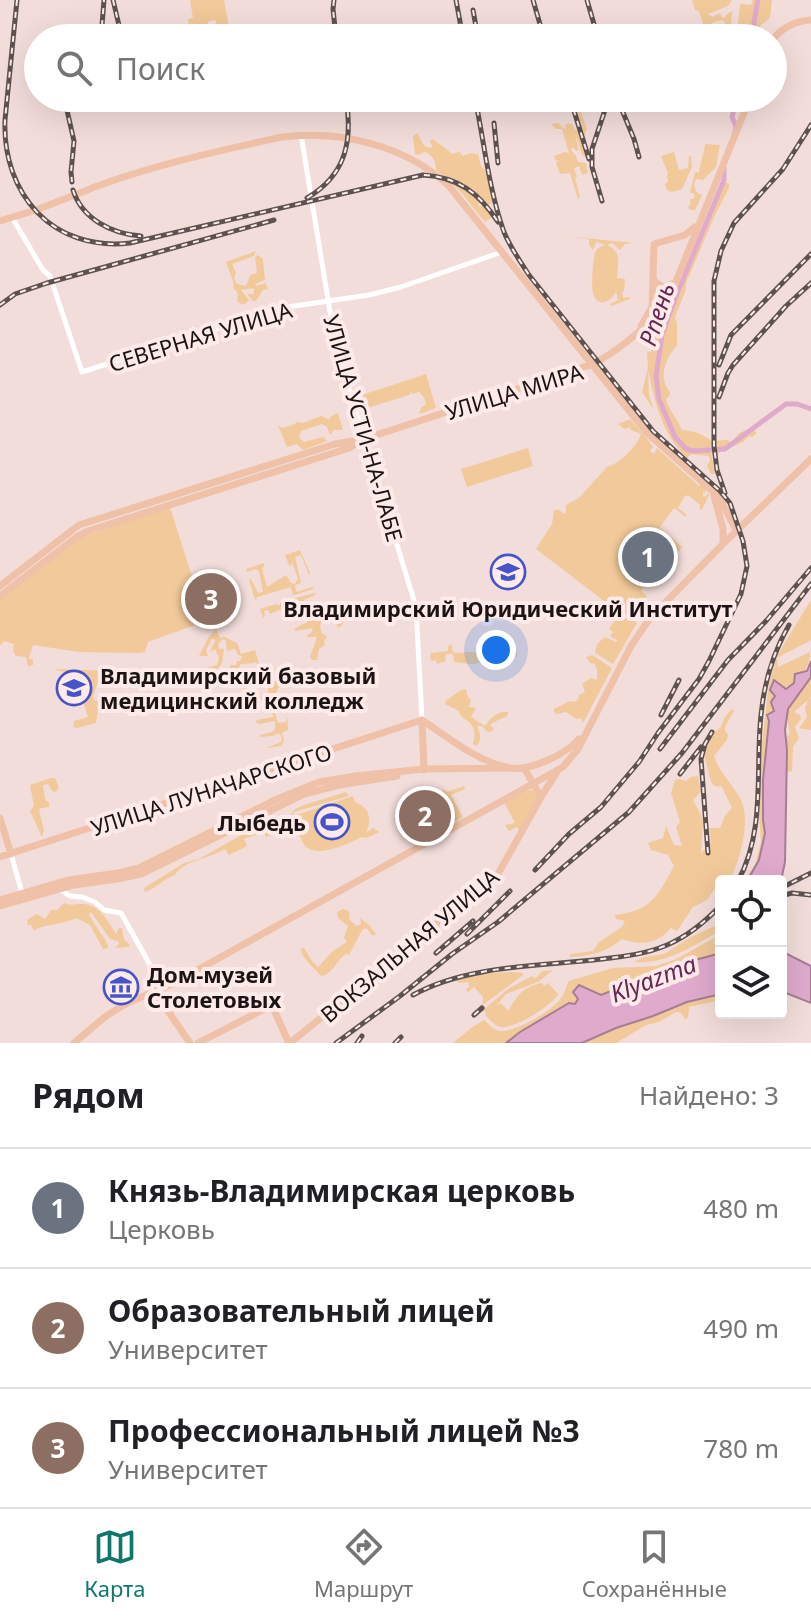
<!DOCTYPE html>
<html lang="ru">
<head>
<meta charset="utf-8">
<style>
  body { margin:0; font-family:"Noto Sans",sans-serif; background:#f2f2f2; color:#202124 }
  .controls { position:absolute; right:24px; bottom:24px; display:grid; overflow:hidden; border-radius:8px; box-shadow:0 8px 32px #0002 }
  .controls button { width:72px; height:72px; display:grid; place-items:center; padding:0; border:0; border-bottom:2px solid #e0e0e0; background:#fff; color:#202124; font:40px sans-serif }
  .you { position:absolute; left:496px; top:650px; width:28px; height:28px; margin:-20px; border:6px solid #fff; border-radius:50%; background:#1a73e8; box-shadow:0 0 0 12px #1a73e833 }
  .badge { display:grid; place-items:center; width:52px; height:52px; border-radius:50%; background:#0f766e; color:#fff; font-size:26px; font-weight:700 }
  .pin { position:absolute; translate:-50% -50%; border:4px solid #fff; box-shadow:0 2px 8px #0006 }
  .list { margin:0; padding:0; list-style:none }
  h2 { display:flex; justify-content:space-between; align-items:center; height:104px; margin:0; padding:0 32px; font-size:34px }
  h2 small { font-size:26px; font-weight:400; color:#757577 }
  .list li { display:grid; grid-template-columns:52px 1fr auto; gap:24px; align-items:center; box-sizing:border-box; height:120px; padding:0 32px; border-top:2px solid #e0e0e0 }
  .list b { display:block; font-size:30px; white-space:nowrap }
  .list p { margin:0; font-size:26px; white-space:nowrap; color:#757577 }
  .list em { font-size:26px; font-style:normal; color:#757577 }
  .icon { flex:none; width:44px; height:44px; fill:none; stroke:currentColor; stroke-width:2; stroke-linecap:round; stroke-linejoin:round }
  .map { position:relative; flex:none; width:811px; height:1043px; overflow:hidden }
  .search { position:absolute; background:#fff; box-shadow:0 8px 32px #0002; left:24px; right:24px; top:24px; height:88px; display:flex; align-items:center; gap:20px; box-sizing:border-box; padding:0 28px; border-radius:44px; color:#757577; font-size:30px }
  .sheet { height:464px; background:#fff }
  nav { display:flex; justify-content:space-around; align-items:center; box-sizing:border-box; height:112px; border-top:2px solid #e0e0e0; background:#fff; font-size:22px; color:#757577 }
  nav a { display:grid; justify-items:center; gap:4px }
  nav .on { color:#0f766e }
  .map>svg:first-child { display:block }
  .green { fill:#f1c99a }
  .water { fill:#e0aacc; stroke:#a57d95; stroke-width:2 }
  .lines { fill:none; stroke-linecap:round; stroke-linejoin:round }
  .river { stroke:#e0aacc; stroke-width:5 }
  .minor { stroke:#fff; stroke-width:5 }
  .major { stroke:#efc1a8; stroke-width:7 }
  .rail-casing { stroke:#5e5251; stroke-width:5 }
  .rail { stroke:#feebe9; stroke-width:2; stroke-dasharray:6; stroke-linecap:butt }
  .labels { text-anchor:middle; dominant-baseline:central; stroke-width:8; stroke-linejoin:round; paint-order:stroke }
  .street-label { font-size:22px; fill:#1c1414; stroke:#feebe9 }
  .poi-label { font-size:22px; font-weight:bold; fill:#1c1414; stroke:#feebe9; text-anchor:start }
  .water-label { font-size:24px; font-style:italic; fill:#652653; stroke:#feebe9 }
</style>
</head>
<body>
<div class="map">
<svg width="811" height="1043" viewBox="0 0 811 1043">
  <rect width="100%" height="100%" fill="#f3ddda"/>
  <path class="green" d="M190,0h34l7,38h-11l-5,-5 1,-12 -3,-1 -5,2 -1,13 5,3c-10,0 -15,-2 -18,-11l-2,1 -3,-1 -1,-8 5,-1z
    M692,0h40l-4,6 -20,8 4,3 8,-4 2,4 3,1 2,-4 5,-3 -2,27h-6l-1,-7 2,-8 -3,-3 -10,3 -1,9 -3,1 -4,-6 -5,-16 -4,-1z
    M753,0h19l-2,18 -10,8 -1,5 3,7h-23l1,-2 -3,-3 3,-29 11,1z
    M581,112l6,17c-5,10 -1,16 2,27l-3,1 -4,-2 -5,-17 -1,1 3,11 -3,1 -3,-4 -2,3 5,6 2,6 8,1 2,10 -6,2 -3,-9 -5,2 3,9 -2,1 5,19 -2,2 -8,-26 -10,1 -4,-11 3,-3 -3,1 -2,-5 11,-4 4,1 -7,-24h-6l-5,-5 7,-1 8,7 -1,-6h7l3,6 5,-1 -4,-16z
    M418,133c3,7 5,17 15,14l-3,-5 2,-3c8,6 12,7 20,15l7,-2 4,4 7,-3 8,1 3,12 6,6 5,30 -4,4 -12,-14 -3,2 6,7 -1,5h6l8,11 -7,5 -26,-32 -23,-20c0,-9 -3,-14 -11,-18l-7,3 -3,-1 -2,-18z
    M705,144l15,1 -4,22 -13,13 -7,-1 -2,6 2,7 6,3 -7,15h-5l-2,-3 3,-3 -1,-5h3l2,-4 -5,-3 5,-20 4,1c1,-11 5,-18 6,-29z
    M674,152l5,18 9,-2 1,-12h2l1,11 -10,22 -10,3 -5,-2 -2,-6 3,-2 -1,-7 1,-2 -7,-17z
    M724,183h5v5l-14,27 -29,68v6l-11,28 2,7v22c-12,11 -19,33 -7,46v3l-4,4c3,11 11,20 16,31 13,1 20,4 30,11l16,-1 3,3 8,-10 7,-3 1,1 -2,5 8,-6 4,3 -5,4 -3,-1 -6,6 -23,10 -5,5 2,-11 -7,1 5,27h-4l-4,-8 3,-6 -1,-4 -18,-2 -4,4c-26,-26 -31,-53 -39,-87l1,24 5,15 -12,-18 6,-24 -1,-17 4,2 1,-7 -4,-1 1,-6 6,-4 10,-2 13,-38z
    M565,236l69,7 -9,1 -5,6 -8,-7 -5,2c15,6 11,18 10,33l8,1 -1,12 -2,1 1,6 6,-1 1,2 -19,7 -1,-2 8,-4 -2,-9c-4,11 -19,18 -23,2 -2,-5 0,-36 2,-40 2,-6 6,-6 10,-8l-9,-3 -3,8 -4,-5v-6z
    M256,251l-2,5 -22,8 4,9 -2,5 3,6 8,2 3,-4 2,-7 7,-2 -2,-16 3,-2 5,4 2,21 -10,4 1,2 10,-3 2,6 -5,1 -7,11h-3l-6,-7h7v-6l-13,2 8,10 -4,4h-4l-4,-3 1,-7 -2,-4h-2l-1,-9 -7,-19z
    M426,374l10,34 -17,6 2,-6 5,-4 -2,-7 -5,-5 -7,2 -1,-2 -2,3 -48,15 -5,-13z
    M338,413l5,17h-9l-4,5 -3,-8 -5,-3 -21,7 -2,6 5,5 19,-5 4,4 -24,9 -6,-6 -10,3 -9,-22 4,3 11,-3 4,-3 6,1 18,-7 9,4v-3z
    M630,419l19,22 4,6 -3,4 4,3 3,-6 42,38 1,-2 6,6 -1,3 -2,-1v4l3,1 2,-4 1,2 -7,15 -2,-1v-4l-12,-10 -4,2 -6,11 8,6v3l-12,-9 -14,19 22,20 -26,36 -7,-3 -8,11 6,5 -15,22 5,5 -24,41 -18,-11 2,-9 8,-7 11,5 1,-2 -7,-4 3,-4 -4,-3 10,-14 6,3 5,-1 -22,-13 -72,-55 16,-25 2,-14h5l5,4 2,-2v-7l13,-7 28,-31c13,-4 29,-19 34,-33l-10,-4 -1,-3 -6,2 -6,-5z
    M528,448l5,18 -66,21 -6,-18z
    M170,507l36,114 -58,21 -3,10 -7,1 -59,-1 -46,-7 -4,13 4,2v5l-5,1 -2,-9 -10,-1 -3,-5 1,-7 -10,-3 -4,5v-47l79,-61z
    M300,550l10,23 -1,2 -8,-20 -6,2 6,26 -6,2 1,5 1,2 15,-5 2,2 -33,10 12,-4 -2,-8 -34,10 -2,3 -6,-21h2l7,14 5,-1 -4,-21 -3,-2 -9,3 -1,-3 18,-6v3l-2,3 5,18 19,-12 5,8 4,1 3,-5 -6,-17 -1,4 -2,-1 -4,-10z
    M315,593v2l-11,5 7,17c8,3 21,3 29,-1l3,6 -1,4 -4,2 -2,-5h-7l-5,-3 -3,2 -1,5 2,7 5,2 -3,5 1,4 -6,4 -2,11h-5l-2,-3 7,-20h-10v-2l4,-2 2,-5 -18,3v-3l13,-6 -7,-4 5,-6 -5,-5 -3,-7 -15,4 -1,7 -3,-1 -9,4 -1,-4 -5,1 1,5 -2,2 -3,-9 16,-5 3,2 2,-4z
    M811,600v40l-34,18 1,9 32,-15c1,21 -18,35 -37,41 5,15 -4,27 -5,42 -2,16 -5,33 -5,50 -1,24 5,51 -4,74 -2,8 -8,15 -12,22h-3l11,-16 6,-23 -2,-25 3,-74 7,-59 9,-30z
    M216,629l4,9 5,-1 12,6 4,11 14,-4 6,21 -2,-1 -3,-9 -2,2 -13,1 -3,5 -7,2 -1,-6h6l1,-4h3l2,-5 -4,-1 -3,-6 -8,2 -1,-10 -3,-2 -5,5 2,6 2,-2 2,2c-1,4 -1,8 -2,12 -3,12 -19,9 -28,8l3,-2 4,1 16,-4 2,-7 -4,-9 -5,3 5,-11 -1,-2h-2l-6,11 2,6h-9l9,-18z
    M452,644v6l3,3 32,-2 2,3 2,-4 22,-1 4,2v6l-28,5 -6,-2 -1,2c-10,4 -17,1 -28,0l-1,-9 -8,2 1,6 -9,3 -1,-4 -4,1 -2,-3 1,-5 17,-2v-5z
    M592,655l20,13 -29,55 -2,-5 -5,1 -10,-7 -9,2 -3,-2v-3l16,-8 4,1 4,-2 1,-5 6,-3 -3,-8 9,-6 6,2v-10l-2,-6 -5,-1 -4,-6z
    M57,669l54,2 -2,3 -8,-1 -8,23 2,5 13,-1 7,4 -4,4 -13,1 -2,14 -19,5 -4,-1 1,-6 14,-4 -4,-13 -13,-1 -1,-4 6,-4 14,-5 3,-5 -8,-10 -31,-5z
    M231,674l20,2 -3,6 -2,15 2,1 2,-8 3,1 1,5 4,1 10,-5v-11h-13l-1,-6 20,1 -2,3 2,2h3l2,6 -3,6 -6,4 8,26 8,-1 1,-6 1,14 -6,3 2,8 -3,5 -15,2 15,-6 1,-4 -3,-5 -7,3 -13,1 1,-2 12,-3 3,-3v-8l-15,3 -5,-2 2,-2 16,-3 -1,-8 -10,-1 4,-1 2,-8 -3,-1 -3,4 -1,-3 -2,1v7l-3,-6 -12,3 -1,-24 -13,-3z
    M811,677v20l-2,2h2v31l-12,-2 8,-11 -2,-9 3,-8 -14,12 6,3 1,4 -6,8 4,11 -6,9 -1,24 -5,1 -1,-34 4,-5 -3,-15 1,-9z
    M466,689l2,8 3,3 -2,7 7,1 -5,9 14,9c6,-9 12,-15 23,-14l-1,4 -15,7 -2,2 4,4 -3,3 -5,-1 -4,-5h-5c3,7 6,14 -1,20l-3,-2c4,-17 0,-19 -13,-29l-1,-4 -14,-7 1,-4c8,-3 11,-10 20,-11z
    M732,709l2,2 -9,16v4l3,3 -1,6 -13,16c5,17 19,28 27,44 10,20 -1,62 -12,81h-8v7l-7,2 -7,10 -14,7 -16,24 -6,-3c-14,16 -29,18 -49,11 -17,14 -31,17 -53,18l2,-3 22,-3 6,-9 23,-15 3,-6 -9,-2 -1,-4c37,-4 43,-20 59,-49l-6,-11 -17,-5 -3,-7 15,-5 3,-12 8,19 8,1 -6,-19 4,-5 -9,-29 4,-13 4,-1 7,2 5,-4 7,-1 3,16 -8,8 8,15 2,8 -2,30 10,-10 -2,-15h11l5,-12 7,-8 -10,-21 -8,-1 -3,-4 -7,-28 7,-19 10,-8 4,-10z
    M51,778h4l4,9 -3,5 -4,-1 -4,-7 -5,1 2,14 4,4v4l-8,1 -2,2 5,20 -2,7 -12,-26 4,-5 -4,-21z
    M464,786l1,3 -14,6 12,22 -32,18 -4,-11 6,-1 -2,-8 12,-11 -1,-14h3l2,2z
    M532,790l5,4v5l-16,32 -5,-4 -7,4 -4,-6 10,-2 -11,-21 23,-11z
    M346,792l3,4 -55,16 -1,4 60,-20 2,6c15,5 17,18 11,31l7,-5 6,4 -12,6 -5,-1c-13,6 -42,21 -56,10 -6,-6 -9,-21 -13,-29l-2,4 -10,4 1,3 -16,8 -2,-5 -20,7 3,7 -18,9 -3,-5h-3c-14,9 -39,10 -48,25 -11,3 -19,14 -30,17l-1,-4 40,-25 15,-4 44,-25 38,-13 8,-4 6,-8 9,-4z
    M64,903c7,3 10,1 19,1 17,1 25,17 33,30l3,-6h3l2,11 6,6 -2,2 -13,1 4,-4 -1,-3 -8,-2 -19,-27 -2,3 18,28 1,5 -5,1 -13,-24 -14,-7c-14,7 -34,6 -42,13l-3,-6h-3l-1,-5 10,-6 8,5 6,-9h6z
    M343,909l4,1 3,3 -1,6 7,7 5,-2 -1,-6 9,7 7,9 -3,2 -7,-8 -4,2 -13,25 -3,-1c-10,6 -12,20 -25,22 -7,-9 -20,-17 -20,-28h3l8,13 6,6 15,-16 14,-9 -3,-5 4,-11 -10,-8 -1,-6z
    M721,923v7c-26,15 -55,35 -87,32l10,-5 20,-3 27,-17z
    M716,937l-3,6 3,2 5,-1v9l-41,11 -79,31 -14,-8 -10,9 1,3 -3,5 -6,-1 -49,29 -14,11h-53l18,-15 13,-8c5,4 9,10 16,11 14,2 54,-21 61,-33 4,-5 5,-12 8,-17l44,-13 43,-2 18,-6z
    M553,970l-15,12 -32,12 -10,12 5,-3 7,8c10,-16 14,-24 34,-28l2,3 4,-3 10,11c-6,12 -44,35 -57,33 -6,-1 -12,-8 -16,-12l1,-2 -3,-3 25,-21 24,-13 2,2 4,-1 1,-3 4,-3z
    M514,972l9,1v2l-43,32 -1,-1 4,-3v-6l-9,-10 -6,5 -3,-2 4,-3v-5l-10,1 -3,-4 32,-6z
    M721,994v6l-32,7 -1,11 -3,1 -4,-6 -5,-1 -17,10 -13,3 -30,18h-34l34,-15 37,-12 34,-14z"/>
  <path class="water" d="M811,661v16l-23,32 -3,21 2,20 -2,112 -4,19h-34l12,-21 6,-27 -2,-13v-40l6,-59 -2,-6 7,-4 -3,-9 4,-6 -5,-6 4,-10 12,9 8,-6 1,-9 12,-3z
    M781,947l6,7 24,12v37l-30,-12z
    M721,953v41l-34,8 -34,14 -37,12 -34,15h-76l14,-11 49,-29 6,1 3,-5 -5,-7 6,-7 22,10 79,-31z"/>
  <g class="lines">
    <path class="river" d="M755,38l-1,-16 4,-22
      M735,132l1,-6 -4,-9 5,-19
      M724,168v12l-48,116 -14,39 -6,41 3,23 16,38 10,11 7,3 33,-2 61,-45h11l14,5"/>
    <path class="minor" d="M301,135l34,207 81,265 6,113
      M13,219l30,51 7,6 32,96 199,-64 88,-13 32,-8 101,-35
      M11,854l11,39
      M59,889l11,7 12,1 13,5 9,8 17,3 42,75"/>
    <path class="major" d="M773,39c10,-12 22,-18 38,-19
      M92,188c61,-23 126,-37 190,-51 58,-7 123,8 167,49l198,247 72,64 17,33
      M0,221l36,-11 54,-21
      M653,277l2,5 8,5 12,-4
      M641,326l11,-19 2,-63 31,-9 10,-8
      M713,492l10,37v12
      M0,586l79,-61 256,-81 29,-5 223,-73c25,-9 68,-45 82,-67l81,-201
      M0,596l78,-60 10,-5 261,-83 13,-8
      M422,720c27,18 57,43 89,48 13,2 26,-3 37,-8 12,-5 22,-11 31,-21
      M422,720l2,50
      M524,768l17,29
      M0,818l11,36
      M0,857l422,-137
      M0,900l68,-20 50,-7 21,-5 138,-69 42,-17 36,-6 69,-7 86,-1
      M0,906l74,-21 43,-6 24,-5 163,-80 35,-9 58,-9
      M154,991l36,52
      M74,1043l32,-27 21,-13 45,-19 391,-217 15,-18 53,-103 19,-28 73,-74 88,-85
      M198,1043l72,-37 3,2 16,35
      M290,1043l208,-169 46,-82 12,-18"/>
    <g class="rail-casing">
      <path id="rail" d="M17,0l-12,120c-3,74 48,132 125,123l293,-68c35,2 56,18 75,47
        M113,0l9,38
        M334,0l-1,9 3,29
        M456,0l7,38
        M533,0l11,38
        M587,0l11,38
        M473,10l5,28
        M101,38l3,-38
        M115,98l3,9
        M475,98c9,43 14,93 29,134 6,15 16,29 25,43l124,156 67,60 10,12 13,38 4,25 -6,28 -32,67 -10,18 -41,54 -19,29 -38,45 -32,27 -34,36
        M570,98l19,61
        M617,98l17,41 5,18
        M66,106l8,35 -3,31 1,10
        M494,123l4,40
        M73,190c9,29 39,44 68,46
        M307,198c39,-23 46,-57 39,-100
        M602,201l-10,-34v-18l17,-51
        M0,305l15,-11 32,-11 227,-63
        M719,365l12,-30 80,-81
        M719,397l9,-24 5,-8 53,-59 25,-23
        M725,493l-8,-23 -3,-24v-165l7,-30 13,-28 49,-54 28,-44
        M661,715l18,-35
        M660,749l68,-89 38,-39 45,-53
        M680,774l21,-27
        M708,853l-7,-94 4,-15 7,-12
        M738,881c28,-51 17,-111 23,-166 3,-32 12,-62 28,-90
        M781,888l30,-15
        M781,896l11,-3 19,2
        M467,934l43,-43
        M436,953l37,-32
        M413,995c52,-29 123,-29 181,-35 25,-3 50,-5 73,-15 21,-9 38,-23 54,-40
        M474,1015l8,-7
        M336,1043l64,-47 52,-42 46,-32 131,-110 53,-59 129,-169
        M357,1043l5,-7
        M395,1043l6,-6"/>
    </g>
    <use href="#rail" class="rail"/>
  </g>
  <defs>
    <g id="university-ring" transform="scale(1.8)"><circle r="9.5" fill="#feebe9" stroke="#4554c8" stroke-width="1.5"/><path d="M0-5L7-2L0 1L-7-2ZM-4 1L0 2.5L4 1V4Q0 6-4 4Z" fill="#4554c8"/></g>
    <g id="stadium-ring" transform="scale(1.8)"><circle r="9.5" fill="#feebe9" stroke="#4554c8" stroke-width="1.5"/><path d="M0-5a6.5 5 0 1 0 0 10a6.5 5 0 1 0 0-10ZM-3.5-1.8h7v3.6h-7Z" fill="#4554c8"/></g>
    <g id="museum-ring" transform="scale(1.8)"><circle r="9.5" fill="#feebe9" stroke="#4554c8" stroke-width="1.5"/><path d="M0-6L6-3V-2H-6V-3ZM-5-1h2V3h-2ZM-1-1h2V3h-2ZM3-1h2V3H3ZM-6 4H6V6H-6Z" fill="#4554c8"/></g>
  </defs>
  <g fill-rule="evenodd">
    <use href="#university-ring" x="508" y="572"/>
    <use href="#university-ring" x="74" y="688"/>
    <use href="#stadium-ring" x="332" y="822"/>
    <use href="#museum-ring" x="121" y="987"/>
  </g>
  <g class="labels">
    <g class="street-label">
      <text transform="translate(200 336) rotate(-17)">СЕВЕРНАЯ УЛИЦА</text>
      <text transform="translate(514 391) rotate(-17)">УЛИЦА МИРА</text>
      <text transform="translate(364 428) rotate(74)">УЛИЦА УСТИ-НА-ЛАБЕ</text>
      <text transform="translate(211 789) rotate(-18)">УЛИЦА ЛУНАЧАРСКОГО</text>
      <text transform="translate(409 945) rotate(-40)">ВОКЗАЛЬНАЯ УЛИЦА</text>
    </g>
    <g class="poi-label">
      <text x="508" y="608" text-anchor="middle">Владимирский Юридический Институт</text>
      <text x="100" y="675">Владимирский базовый<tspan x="100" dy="25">медицинский колледж</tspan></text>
      <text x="306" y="822" text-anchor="end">Лыбедь</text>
      <text x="147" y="974">Дом-музей<tspan x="147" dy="25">Столетовых</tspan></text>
    </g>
    <g class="water-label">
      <text transform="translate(656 314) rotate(-72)">Рпень</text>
      <text transform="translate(653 978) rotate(-21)">Klyazma</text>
    </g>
  </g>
</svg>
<div class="controls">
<button><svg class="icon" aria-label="locate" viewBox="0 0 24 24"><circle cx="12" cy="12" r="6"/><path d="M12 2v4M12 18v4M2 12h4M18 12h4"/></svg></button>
<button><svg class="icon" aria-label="layers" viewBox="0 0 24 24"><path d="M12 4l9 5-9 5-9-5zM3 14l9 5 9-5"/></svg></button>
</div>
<div class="you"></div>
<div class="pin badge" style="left:648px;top:557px;background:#6b7280">1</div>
<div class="pin badge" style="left:425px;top:816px;background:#8d6e63">2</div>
<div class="pin badge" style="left:211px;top:599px;background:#8d6e63">3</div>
<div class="search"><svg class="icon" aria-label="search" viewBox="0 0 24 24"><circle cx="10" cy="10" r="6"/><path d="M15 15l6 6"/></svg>Поиск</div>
</div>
<section class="sheet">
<h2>Рядом<small>Найдено: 3</small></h2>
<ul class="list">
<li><span class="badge" style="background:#6b7280">1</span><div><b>Князь-Владимирская церковь</b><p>Церковь</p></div><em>480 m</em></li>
<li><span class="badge" style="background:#8d6e63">2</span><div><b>Образовательный лицей</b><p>Университет</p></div><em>490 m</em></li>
<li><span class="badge" style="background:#8d6e63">3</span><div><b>Профессиональный лицей №3</b><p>Университет</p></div><em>780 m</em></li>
</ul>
</section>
<nav>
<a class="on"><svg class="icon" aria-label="map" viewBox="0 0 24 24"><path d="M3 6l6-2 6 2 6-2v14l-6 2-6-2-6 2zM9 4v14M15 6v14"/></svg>Карта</a>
<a><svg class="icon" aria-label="directions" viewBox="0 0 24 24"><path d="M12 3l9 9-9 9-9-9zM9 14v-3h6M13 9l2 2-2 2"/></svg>Маршрут</a>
<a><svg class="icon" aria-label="saved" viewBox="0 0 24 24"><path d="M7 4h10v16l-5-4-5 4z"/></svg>Сохранённые</a>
</nav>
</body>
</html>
